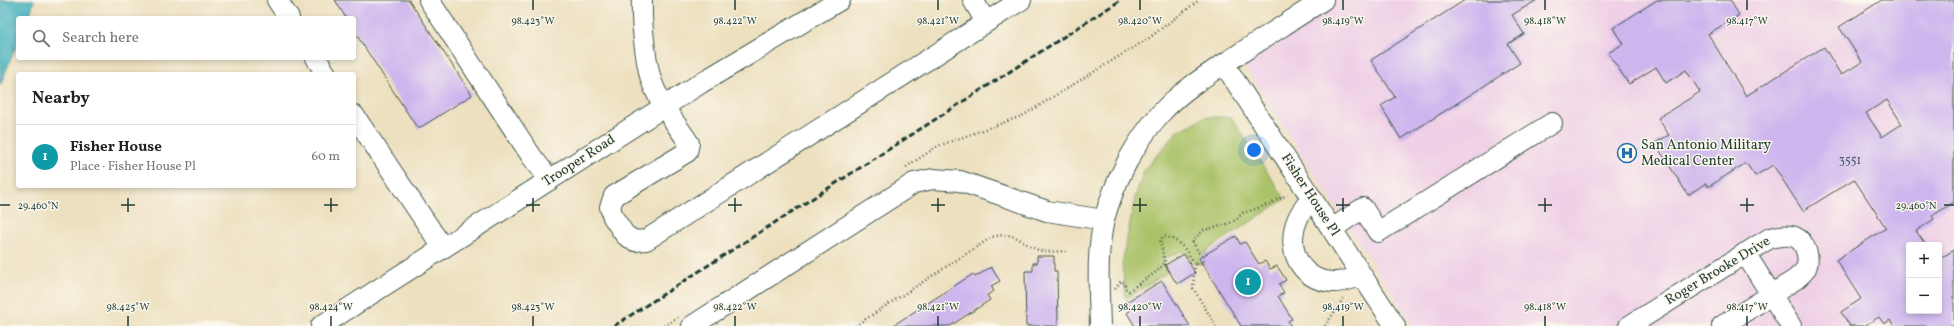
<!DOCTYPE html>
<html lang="en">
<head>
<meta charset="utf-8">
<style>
  body { margin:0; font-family:Vollkorn,serif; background:#f6f6f6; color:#222 }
  .controls { position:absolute; right:12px; bottom:12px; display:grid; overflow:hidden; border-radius:4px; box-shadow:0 2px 6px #0003 }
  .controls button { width:36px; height:36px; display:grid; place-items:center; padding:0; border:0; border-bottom:1px solid #e0e0e0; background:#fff; color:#222; font:20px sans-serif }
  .you { position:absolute; left:1254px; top:150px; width:14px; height:14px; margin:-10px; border:3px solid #fff; border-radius:50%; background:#1a73e8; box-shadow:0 0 0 6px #1a73e833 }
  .badge { display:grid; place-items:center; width:26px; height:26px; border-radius:50%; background:#1f6fb2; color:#fff; font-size:13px; font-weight:700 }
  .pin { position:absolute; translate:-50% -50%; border:2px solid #fff; box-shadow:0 1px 4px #0006 }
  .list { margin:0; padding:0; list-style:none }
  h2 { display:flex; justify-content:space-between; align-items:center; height:52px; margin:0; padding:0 16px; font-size:17px }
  h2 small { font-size:13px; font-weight:400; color:#767676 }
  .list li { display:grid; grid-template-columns:26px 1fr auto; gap:12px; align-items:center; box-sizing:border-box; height:64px; padding:0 16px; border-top:1px solid #e0e0e0 }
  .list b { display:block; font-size:15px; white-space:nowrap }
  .list p { margin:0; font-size:13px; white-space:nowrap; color:#767676 }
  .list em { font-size:13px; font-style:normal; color:#767676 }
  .icon { flex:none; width:22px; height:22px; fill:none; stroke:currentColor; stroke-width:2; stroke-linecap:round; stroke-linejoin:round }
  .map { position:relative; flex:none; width:1954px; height:326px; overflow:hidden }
  .search { position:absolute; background:#fff; box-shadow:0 2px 6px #0003; left:16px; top:16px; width:340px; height:44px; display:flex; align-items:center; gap:10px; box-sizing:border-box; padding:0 14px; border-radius:4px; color:#767676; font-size:15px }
  .panel { position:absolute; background:#fff; box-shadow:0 2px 6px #0003; left:16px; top:72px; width:340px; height:116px; border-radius:4px }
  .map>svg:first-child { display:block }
  .built { fill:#efd0e6; fill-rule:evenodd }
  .green { fill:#aac268; stroke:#64804e }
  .water { fill:#44b2bf; stroke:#32787a }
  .building { fill:#cdb5ee; fill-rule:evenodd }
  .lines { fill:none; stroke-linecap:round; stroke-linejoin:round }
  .minor-casing { stroke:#3e5549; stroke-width:22 }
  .path { stroke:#3e5549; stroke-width:2.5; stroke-dasharray:1 3; stroke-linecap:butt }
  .minor { stroke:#fff; stroke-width:20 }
  .rail { stroke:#1f3d34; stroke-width:3; stroke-dasharray:6 3; stroke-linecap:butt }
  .ticks { fill:none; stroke:#1f3d34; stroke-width:1.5 }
  .labels { text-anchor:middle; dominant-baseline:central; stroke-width:3; stroke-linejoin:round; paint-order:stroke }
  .number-label { font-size:12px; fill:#4a5b62 }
  .poi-label { font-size:14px; fill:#1f3d34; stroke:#fbf7ec; text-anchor:start }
  .street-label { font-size:14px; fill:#1f3d34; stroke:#fbf7ec }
  .ticks-label { font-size:10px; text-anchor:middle; fill:#1f3d34; stroke:#fbf7ec; stroke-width:3; stroke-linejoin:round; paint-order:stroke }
</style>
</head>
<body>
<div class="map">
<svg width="1954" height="326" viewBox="0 0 1954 326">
  <rect width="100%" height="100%" fill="#fbf7ec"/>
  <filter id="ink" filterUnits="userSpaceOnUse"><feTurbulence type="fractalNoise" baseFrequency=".025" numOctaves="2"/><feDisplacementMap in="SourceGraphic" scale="8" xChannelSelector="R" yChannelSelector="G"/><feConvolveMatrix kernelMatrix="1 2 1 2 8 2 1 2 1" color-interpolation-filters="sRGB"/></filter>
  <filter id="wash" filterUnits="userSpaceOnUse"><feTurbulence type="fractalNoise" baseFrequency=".012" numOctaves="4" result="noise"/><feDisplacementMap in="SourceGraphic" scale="16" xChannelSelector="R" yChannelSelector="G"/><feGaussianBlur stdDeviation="0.9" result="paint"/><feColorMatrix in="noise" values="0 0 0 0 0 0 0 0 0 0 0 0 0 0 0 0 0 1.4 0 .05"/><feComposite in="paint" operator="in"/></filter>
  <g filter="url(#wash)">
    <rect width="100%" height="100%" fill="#ede0bf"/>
    <path class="built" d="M1338,0h616v326h-541l-171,-264zM1909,245h30v66h-30z"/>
    <path class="green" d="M1205,117h26l54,82 -79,52 -3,12 -8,1 -13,-13 -18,8 2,14 -40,26 -4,-35 13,-67 9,-27 33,-38z"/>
    <path class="water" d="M0,0h34l-5,18h-11v23l-18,45z"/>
    <g id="blocks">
      <path class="building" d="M335,0h74l63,95 -54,34 -64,-98v-13h-8z
        M1465,0h72l-25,15 12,19 -16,10 12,19 -119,76 -20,-33 14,-9 -24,-37z
        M1657,0h73l9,15 -31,19 38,62 78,-49 17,28 21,-13 -23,-35 43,-27h72v202l-22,14 2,3 -18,12 10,14h-17v66h30v-52l15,-9v76h-60l-4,-6 -6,4 -5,-7 -15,9h-14l-9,-14 20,-13 -25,-39 50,-32 -32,-49 -51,32 -30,-46 -18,11 -9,-13 -38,24 -2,-4 -18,12 -33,-52 14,-8 -11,-17 42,-26 -14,-22 -20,13 -10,-16 -27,17 -21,-31 15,-9 -10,-16zM1887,100l15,24 -20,13 -16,-24z
        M1236,236l4,8 5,-2 14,22 6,-3 5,8 7,-3 9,14 -7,4 5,9 -6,3 14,23 -4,2 3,5h-50l-42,-68z
        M1184,254l11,19 -18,11 -12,-19z
        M1037,256h17v15h3l1,55h-32l-1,-55h8v-8h4z
        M991,267l9,14 -9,5 3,5 -7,4 3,5 -40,26h-58l81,-52 2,3z
        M1162,281l28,45h-55l-8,-13 4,-3 -5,-8z"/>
    </g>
  </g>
  <g filter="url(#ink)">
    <use href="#blocks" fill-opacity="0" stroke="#3e5549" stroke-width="1"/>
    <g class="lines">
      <g class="minor-casing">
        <path id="minor" d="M277,0l12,18
          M429,0l103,157 18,23
          M642,0c-1,22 3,55 8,76 7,25 25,46 39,67l-2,9 -73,44 -4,11 3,10 12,18 10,6 11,-1 375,-240
          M973,0l13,22
          M316,58l10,16
          M1224,64l171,262
          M354,115l89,133
          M1312,198c-5,6 -11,13 -14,20 -13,29 1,62 34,64 9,1 21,-4 30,-6
          M1332,229l31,-21 15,24 174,-109
          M1745,253l46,73
          M321,326l380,-243 139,-83
          M692,326l222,-143 19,-4 27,2 87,30 57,9
          M1100,326c-1,-35 -4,-72 4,-106 10,-38 31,-78 57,-107 21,-23 49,-40 75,-57 29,-19 58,-37 87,-56
          M1629,326l141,-88c8,-2 16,-4 25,-1 11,5 16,23 10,33 -2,3 -6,6 -9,9l-74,47"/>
      </g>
      <path class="path" d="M906,167l32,-21 84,-30 127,-78 50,-38
        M1195,264l-2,24 23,38
        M1115,289l6,-8 4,2v5l4,3c12,-10 26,-16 36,-28l-5,-23 4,-4c16,4 22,14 31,28l8,-1 1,-8 -6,-3 -5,-10 3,-5 8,-7 24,-6 8,-4 7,-7 24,-8 20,-10
        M664,326l14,-9
        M855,326l137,-89c26,-6 25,4 46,13 8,3 20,1 29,1
        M1325,326l18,-27"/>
      <use href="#minor" class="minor"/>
      <path class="rail" d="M614,326l507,-326"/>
    </g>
  </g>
  <path class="ticks" d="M533,0v10M735,0v10M938,0v10M1140,0v10M1343,0v10M1545,0v10M1747,0v10M128,198v14M331,198v14M533,198v14M735,198v14M938,198v14M1140,198v14M1343,198v14M1545,198v14M1747,198v14M0,205h10M121,205h14M324,205h14M526,205h14M728,205h14M931,205h14M1133,205h14M1336,205h14M1538,205h14M1740,205h14M1944,205h10M128,316v10M331,316v10M533,316v10M735,316v10M938,316v10M1140,316v10M1343,316v10M1545,316v10M1747,316v10"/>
  <defs>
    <g id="hospital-ring" transform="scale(1)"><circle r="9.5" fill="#fbf7ec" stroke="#1f6fb2" stroke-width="1.5"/><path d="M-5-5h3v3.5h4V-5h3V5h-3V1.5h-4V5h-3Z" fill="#1f6fb2"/></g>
  </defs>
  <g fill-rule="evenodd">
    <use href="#hospital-ring" x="1627" y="153"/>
  </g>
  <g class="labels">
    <g class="number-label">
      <text x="1850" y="161">3551</text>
    </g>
    <g class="poi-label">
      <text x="1641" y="145">San Antonio Military<tspan x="1641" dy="16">Medical Center</tspan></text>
    </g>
    <g class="street-label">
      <text transform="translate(579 161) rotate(-33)">Trooper Road</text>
      <text transform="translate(1310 195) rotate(57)">Fisher House Pl</text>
      <text transform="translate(1718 271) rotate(-31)">Roger Brooke Drive</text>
    </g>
  </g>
  <g class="ticks-label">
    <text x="533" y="24">98.423°W</text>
    <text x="735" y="24">98.422°W</text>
    <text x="938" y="24">98.421°W</text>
    <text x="1140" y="24">98.420°W</text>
    <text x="1343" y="24">98.419°W</text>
    <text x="1545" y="24">98.418°W</text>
    <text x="1747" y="24">98.417°W</text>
    <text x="38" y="209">29.460°N</text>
    <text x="1916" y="209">29.460°N</text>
    <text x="128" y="310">98.425°W</text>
    <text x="331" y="310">98.424°W</text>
    <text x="533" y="310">98.423°W</text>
    <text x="735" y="310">98.422°W</text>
    <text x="938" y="310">98.421°W</text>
    <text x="1140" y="310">98.420°W</text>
    <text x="1343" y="310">98.419°W</text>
    <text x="1545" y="310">98.418°W</text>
    <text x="1747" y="310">98.417°W</text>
  </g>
</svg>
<div class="controls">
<button>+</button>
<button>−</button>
</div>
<div class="you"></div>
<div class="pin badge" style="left:1248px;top:282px;background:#0f9aa8">1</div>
<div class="search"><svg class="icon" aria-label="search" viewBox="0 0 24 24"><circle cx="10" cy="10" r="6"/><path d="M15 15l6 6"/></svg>Search here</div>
<section class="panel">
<h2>Nearby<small></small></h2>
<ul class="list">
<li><span class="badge" style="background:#0f9aa8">1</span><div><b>Fisher House</b><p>Place · Fisher House Pl</p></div><em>60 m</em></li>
</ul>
</section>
</div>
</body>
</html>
